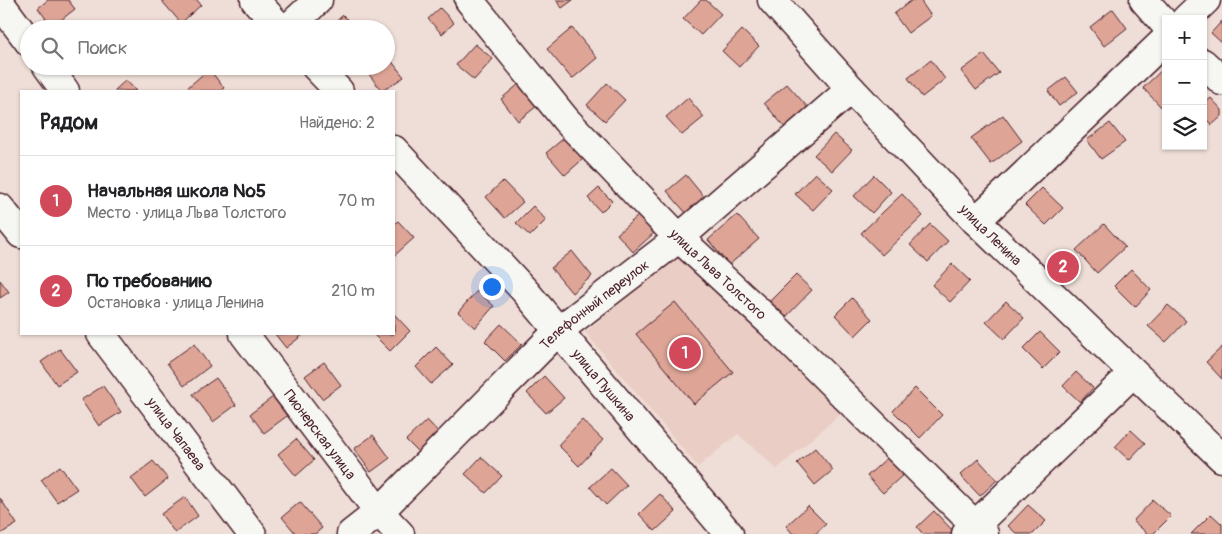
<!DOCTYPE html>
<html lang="ru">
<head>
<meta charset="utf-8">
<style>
  body { margin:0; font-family:Pangolin,sans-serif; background:#f2f2f2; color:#202124 }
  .controls { position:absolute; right:15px; top:15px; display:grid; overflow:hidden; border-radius:0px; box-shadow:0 1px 4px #0004 }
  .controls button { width:45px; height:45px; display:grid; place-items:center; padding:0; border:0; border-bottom:1px solid #e0e0e0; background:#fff; color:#202124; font:25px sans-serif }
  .you { position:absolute; left:491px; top:286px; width:18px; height:18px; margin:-12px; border:4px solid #fff; border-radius:50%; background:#1a73e8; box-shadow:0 0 0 8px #1a73e833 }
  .badge { display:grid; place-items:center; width:32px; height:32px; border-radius:50%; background:#d1495b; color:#fff; font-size:16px; font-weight:700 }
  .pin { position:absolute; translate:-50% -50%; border:2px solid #fff; box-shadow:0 1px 5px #0006 }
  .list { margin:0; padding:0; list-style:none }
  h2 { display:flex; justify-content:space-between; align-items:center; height:65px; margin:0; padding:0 20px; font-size:21px }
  h2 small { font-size:16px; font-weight:400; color:#757577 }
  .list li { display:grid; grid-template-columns:32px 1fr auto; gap:15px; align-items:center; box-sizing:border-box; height:90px; padding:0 20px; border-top:1px solid #e0e0e0 }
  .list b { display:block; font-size:19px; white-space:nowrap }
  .list p { margin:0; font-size:16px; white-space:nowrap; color:#757577 }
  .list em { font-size:16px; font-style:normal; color:#757577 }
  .icon { flex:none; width:28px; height:28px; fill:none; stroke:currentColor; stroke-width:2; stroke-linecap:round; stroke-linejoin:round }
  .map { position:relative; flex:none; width:1222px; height:534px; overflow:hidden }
  .search { position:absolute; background:#fff; box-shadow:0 1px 4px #0004; left:20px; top:20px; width:375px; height:55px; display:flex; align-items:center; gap:12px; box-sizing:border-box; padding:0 18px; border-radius:28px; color:#757577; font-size:19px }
  .panel { position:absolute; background:#fff; box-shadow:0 1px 4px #0004; left:20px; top:90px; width:375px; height:245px; border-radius:0px }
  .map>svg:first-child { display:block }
  .built { fill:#eacdc4 }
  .building { fill:#dea597; stroke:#4a1f2b }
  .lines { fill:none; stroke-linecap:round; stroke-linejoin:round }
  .minor-casing { stroke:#4a1f2b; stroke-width:31 }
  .minor { stroke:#f6f6f2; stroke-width:28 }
  .labels { text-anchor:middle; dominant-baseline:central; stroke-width:4.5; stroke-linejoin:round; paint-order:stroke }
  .street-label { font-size:14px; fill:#4a1f2b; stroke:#f6f6f2 }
</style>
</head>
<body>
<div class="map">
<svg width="1222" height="534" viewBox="0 0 1222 534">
  <rect width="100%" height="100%" fill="#efded7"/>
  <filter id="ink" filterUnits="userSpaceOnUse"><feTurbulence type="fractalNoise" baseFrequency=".02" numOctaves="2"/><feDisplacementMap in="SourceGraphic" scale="10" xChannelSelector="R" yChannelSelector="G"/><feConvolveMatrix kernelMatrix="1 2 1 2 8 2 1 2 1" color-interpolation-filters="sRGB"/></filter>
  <g filter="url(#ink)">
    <path class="built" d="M685,251l161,158 -69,60 -39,-35 -40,33 -113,-135z"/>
    <path class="building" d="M48,0h20l7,9 -23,18 -14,-19z
      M161,0h36l4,5 -20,18z
      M556,0h17l-11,8z
      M701,0h5l15,14 -20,21 -18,-16z
      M912,0h8l11,16 -23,17 -14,-19z
      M440,8l14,15 -12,11 -14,-15z
      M1113,9l14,19 -23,18 -14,-19z
      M343,15l13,14 -27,-1z
      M1222,21v22l-11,-10z
      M74,22l5,7h-14z
      M572,28l25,30 -25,21 -25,-30z
      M742,30l17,16 -20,21 -17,-16z
      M475,44l18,15 -19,21 -18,-15z
      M386,54l18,23 -22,14 -18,-23 22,-2z
      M984,54l15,19 -23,17 -15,-19z
      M931,60l14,19 -23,18 -14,-19z
      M1166,66v46l-23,-24z
      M209,69l15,19 -4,3h-30l-3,-3z
      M1066,77l12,15 -19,14 -11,-15z
      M126,80l10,11h-22z
      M607,83l18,17 -20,21 -18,-16z
      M519,84l18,22 -19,15 -17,-22z
      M787,84l24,27 -23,20 -24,-28z
      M688,98l16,19 -22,18 -16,-18z
      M1211,98l11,12v6l-10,9 -9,-9v-11z
      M1003,115l19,26 -31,23 -20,-26z
      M1110,123l15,19 -24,17 -14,-19z
      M834,134l18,16 -20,21 -18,-16z
      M564,138l19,21 -18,16 -19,-22z
      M815,173l18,16 -20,21 -18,-16z
      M686,175l18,22 -18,16 -19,-22z
      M874,175l17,17 -19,21 -18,-17z
      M503,181l20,21 -18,16 -19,-21z
      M599,188l13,13 -11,11 -13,-14z
      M1042,188l21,20 -17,17 -21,-20z
      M902,194l21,22 -41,39 -21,-22z
      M533,206l13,14 -16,16 -14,-13z
      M737,215l22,24 -30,26 -21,-25z
      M638,216l16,17 -21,19 -16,-18z
      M398,221l16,17 -20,18v-32z
      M930,224l18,17 -20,21 -18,-17z
      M1104,224l21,23 -28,26 -21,-23z
      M572,251l20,25 -20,17 -21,-25z
      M952,264l18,17 -20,21 -18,-17z
      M1131,269l20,21 -16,17 -21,-21z
      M796,275l16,15 -27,28 -16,-16z
      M0,280l9,12 -9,6z
      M477,291l17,15 -19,22 -17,-16z
      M852,298l20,21 -17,17 -20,-21z
      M1006,301l18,17 -20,21 -18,-17z
      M675,302l58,70 -39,32 -58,-70z
      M1168,305l18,16 -20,21 -18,-16z
      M394,314l16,17 -20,20 -17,-17h21z
      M501,324l21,20 -17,17 -20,-20z
      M1040,332l20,20 -17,17 -20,-20z
      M275,334h29l-18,14z
      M194,344l16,22 -26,20 -17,-23z
      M436,347l17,18 -22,19 -15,-17z
      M1222,347v32l-16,-17z
      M60,349l17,23 -20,13 -16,-23z
      M324,362l17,23 -19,14 -17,-23z
      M1076,372l17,16 -13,14 -17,-16z
      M544,376l20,22 -18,15 -19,-20z
      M216,378l20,27 -23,17 -20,-28z
      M103,386l18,26 -22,14 -18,-26z
      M915,388l27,27 -22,23 -27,-27z
      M273,397l14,19 -23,17 -14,-19z
      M427,420l16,17 -20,20 -17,-17z
      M582,420l21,20 -24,26 -21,-21z
      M1131,430l14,13 -16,17 -14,-13z
      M373,435l17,23 -19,14 -17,-23z
      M296,439l18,21 -18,16 -18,-22z
      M815,448l18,22 -18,15 -18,-22z
      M481,457l21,19 -16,17 -21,-19z
      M888,457l16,17 -21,19 -16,-17z
      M978,459l19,21 -17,16 -20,-21z
      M153,461l15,18 -23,18 -14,-19z
      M60,466l17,23 -20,13 -16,-22z
      M611,468l16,17 -21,20 -16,-18z
      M660,494l16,18 -21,19 -16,-17z
      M185,497l13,19 -23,17 -14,-19z
      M0,498l17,26 -17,10z
      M1153,500l18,16 -18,18h-5l-15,-13z
      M300,502l22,26 -7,6h-19l-14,-17z
      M1028,505l18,16 -13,13h-16l-9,-8z
      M808,506l18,18 -11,10h-22l-7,-8z
      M934,511l20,21 -3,2h-28l-6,-7z
      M1211,514l11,10v10h-31z"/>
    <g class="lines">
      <g class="minor-casing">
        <g id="minor">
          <path d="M255,0l26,29"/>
          <path id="s1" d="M469,0l97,120 113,118 92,85 213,211"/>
          <path id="s2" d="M772,0l79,89 125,132 246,237"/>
          <path d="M1144,0l22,25"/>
          <path d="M0,3l29,39"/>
          <path d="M1186,19l20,-19"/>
          <path d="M287,29l31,-29"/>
          <path d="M1203,63l19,18"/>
          <path d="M47,66l18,25"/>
          <path d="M315,66l24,25"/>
          <path id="s3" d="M394,150l131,141 204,243"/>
          <path d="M0,208l21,26"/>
          <path d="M976,221l190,-182"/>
          <path id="s4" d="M101,334l151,200"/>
          <path id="s5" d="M244,334l135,178 21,22"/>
          <path id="s6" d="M351,534l28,-22 179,-181 121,-93 172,-149"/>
          <path d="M966,534l167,-161"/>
        </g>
      </g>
      <use href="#minor" class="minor"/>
    </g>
  </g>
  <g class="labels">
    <g class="street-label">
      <text stroke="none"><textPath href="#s2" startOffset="321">улица Ленина</textPath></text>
      <text stroke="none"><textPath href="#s1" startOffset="371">улица Льва Толстого</textPath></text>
      <text stroke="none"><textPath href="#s6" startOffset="335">Телефонный переулок</textPath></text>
      <text stroke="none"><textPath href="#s3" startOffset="315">улица Пушкина</textPath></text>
      <text stroke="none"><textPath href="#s4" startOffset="125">улица Чапаева</textPath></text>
      <text stroke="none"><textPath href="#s5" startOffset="126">Пионерская улица</textPath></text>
    </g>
  </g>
</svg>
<div class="controls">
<button>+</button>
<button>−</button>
<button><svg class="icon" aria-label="layers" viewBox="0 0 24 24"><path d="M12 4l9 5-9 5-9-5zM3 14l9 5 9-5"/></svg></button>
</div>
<div class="you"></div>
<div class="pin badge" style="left:685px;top:353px">1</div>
<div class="pin badge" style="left:1063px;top:267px">2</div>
<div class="search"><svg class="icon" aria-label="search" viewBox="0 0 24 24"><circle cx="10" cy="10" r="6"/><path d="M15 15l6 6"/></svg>Поиск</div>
<section class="panel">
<h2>Рядом<small>Найдено: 2</small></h2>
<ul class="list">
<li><span class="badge">1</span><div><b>Начальная школа №5</b><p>Место · улица Льва Толстого</p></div><em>70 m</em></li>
<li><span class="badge">2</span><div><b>По требованию</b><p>Остановка · улица Ленина</p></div><em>210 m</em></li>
</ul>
</section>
</div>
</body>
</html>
